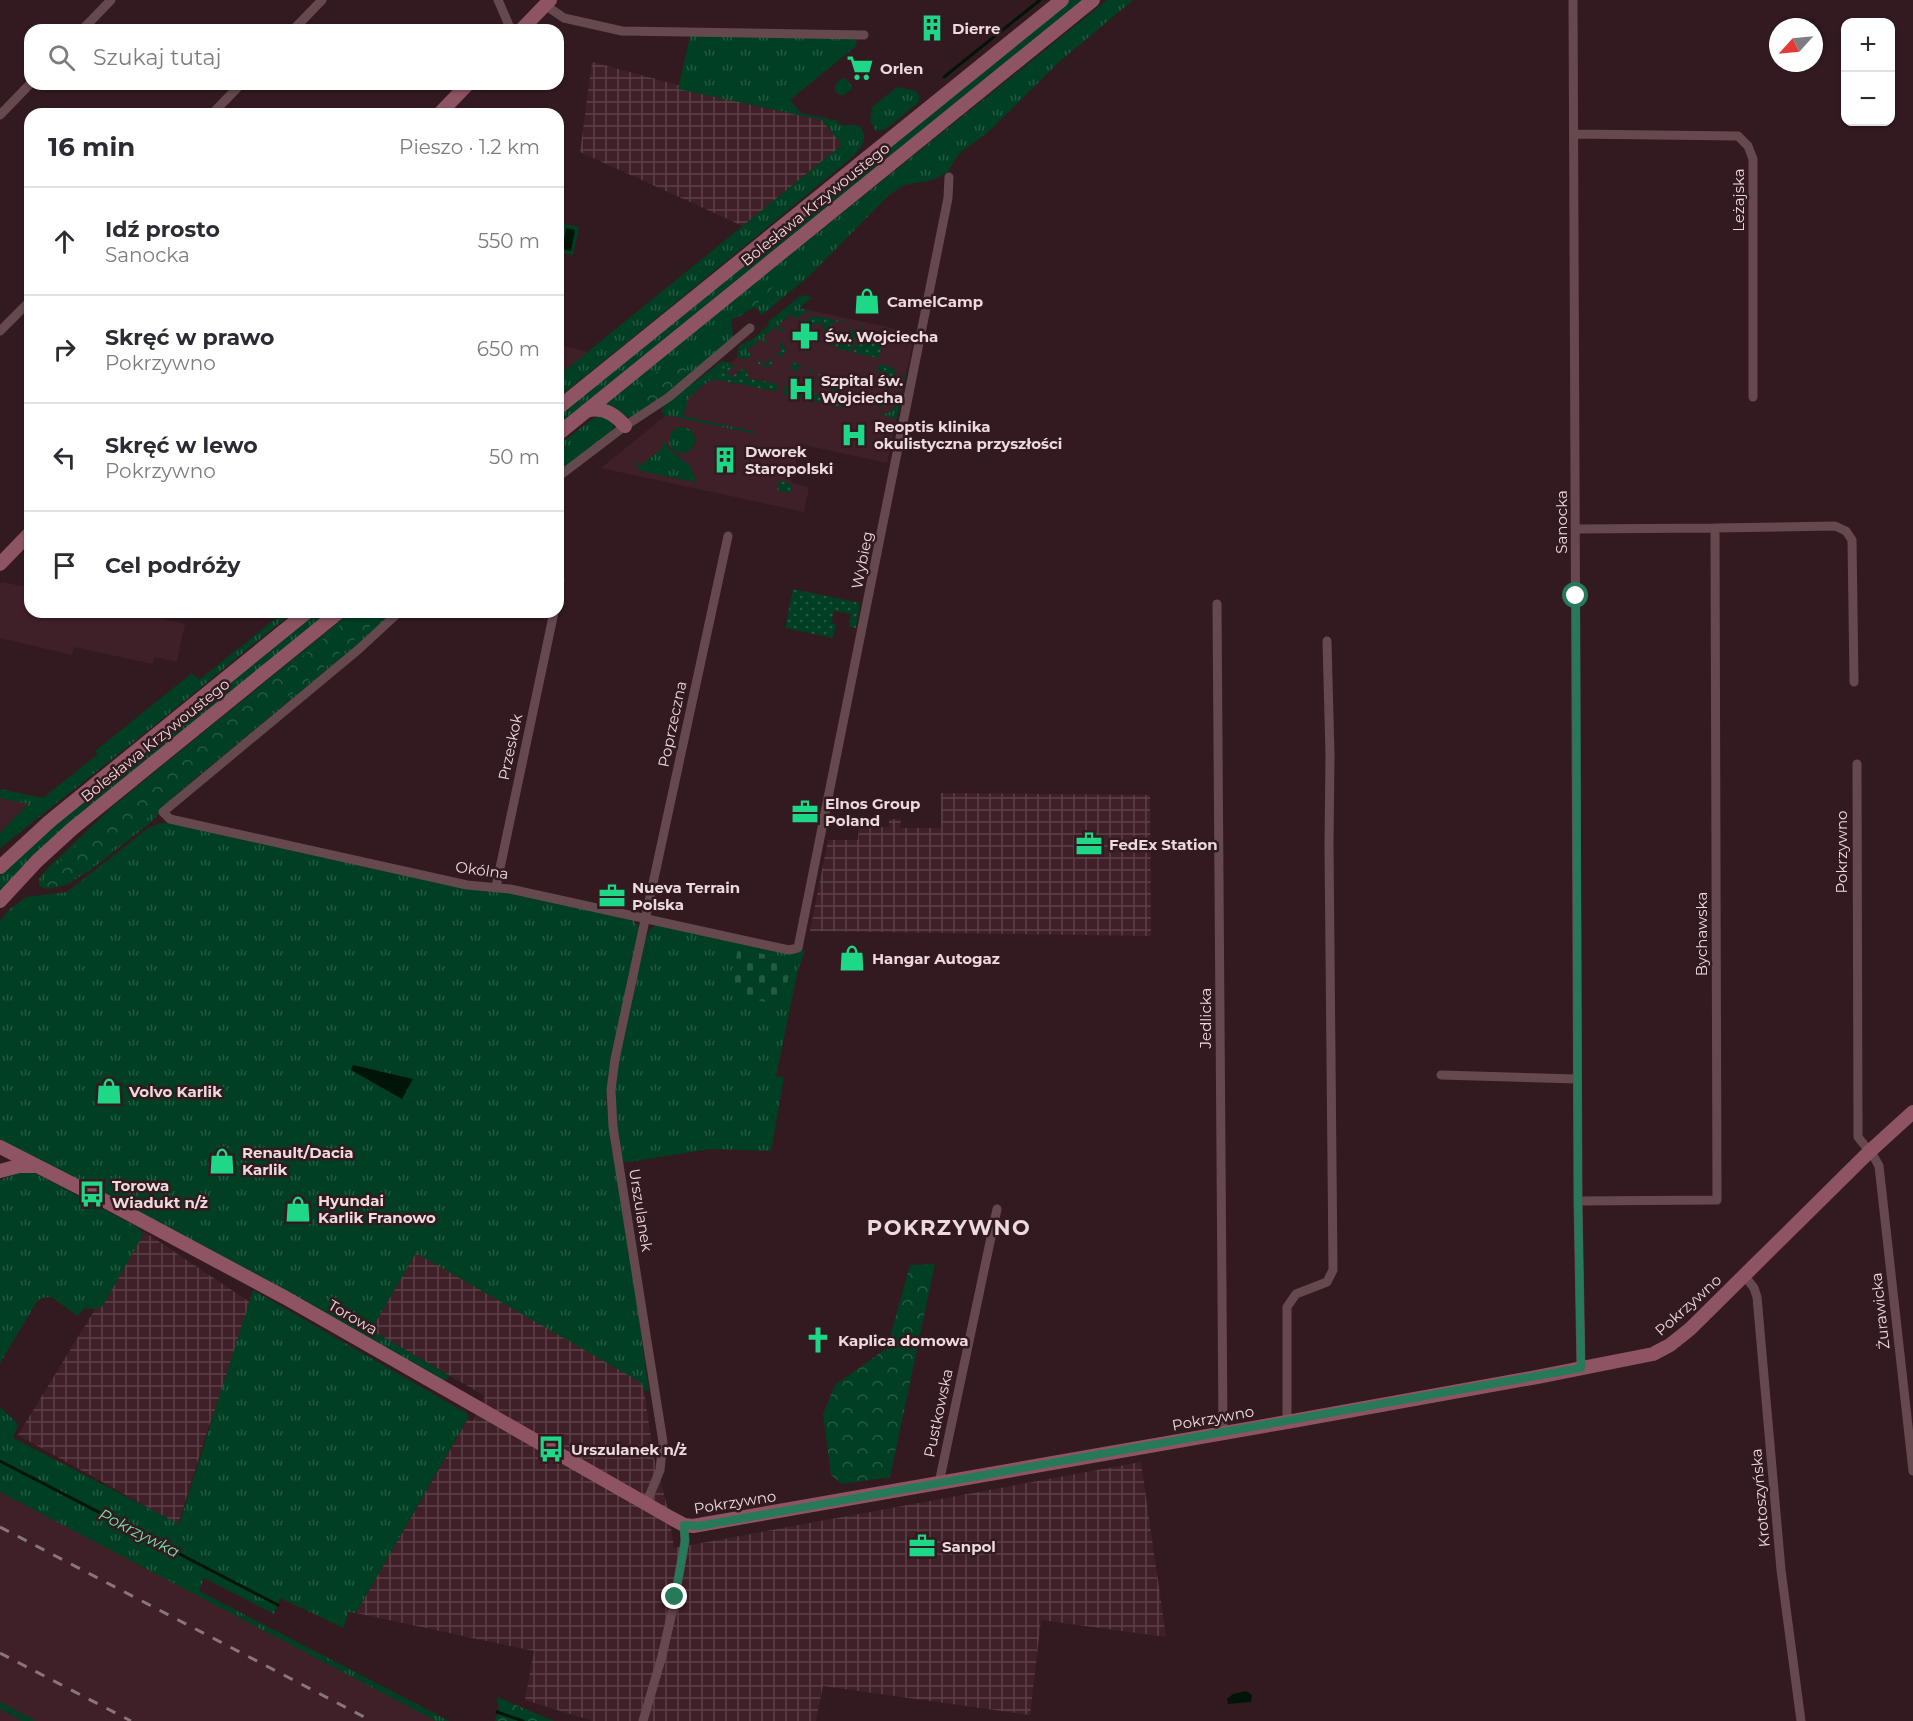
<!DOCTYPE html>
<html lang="pl">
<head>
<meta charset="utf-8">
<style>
  body { margin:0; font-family:Montserrat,sans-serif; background:#f2f2f3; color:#2b2b33 }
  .controls { position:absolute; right:18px; top:18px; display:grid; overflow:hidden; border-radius:12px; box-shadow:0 2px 4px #0004 }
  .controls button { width:54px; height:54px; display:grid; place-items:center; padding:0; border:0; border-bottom:2px solid #e1e1e2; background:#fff; color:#2b2b33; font:30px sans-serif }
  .compass { position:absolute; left:1769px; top:18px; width:54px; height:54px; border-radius:50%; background:#fff; box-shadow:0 2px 4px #0004; rotate:243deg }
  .stop { position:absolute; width:18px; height:18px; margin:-14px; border:4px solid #267959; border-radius:50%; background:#fff }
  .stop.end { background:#267959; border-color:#fff; box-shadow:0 2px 6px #0008 }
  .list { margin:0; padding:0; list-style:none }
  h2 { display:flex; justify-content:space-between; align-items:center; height:78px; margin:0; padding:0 24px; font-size:26px }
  h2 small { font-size:20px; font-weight:400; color:#7c7c81 }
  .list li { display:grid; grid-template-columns:39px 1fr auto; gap:18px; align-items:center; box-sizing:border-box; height:108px; padding:0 24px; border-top:2px solid #e1e1e2 }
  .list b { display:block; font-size:22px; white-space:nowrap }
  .list p { margin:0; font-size:20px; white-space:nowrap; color:#7c7c81 }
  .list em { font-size:20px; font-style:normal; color:#7c7c81 }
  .icon { flex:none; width:33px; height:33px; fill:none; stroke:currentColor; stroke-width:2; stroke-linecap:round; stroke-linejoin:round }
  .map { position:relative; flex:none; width:1913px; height:1721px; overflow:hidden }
  .search { position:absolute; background:#fff; box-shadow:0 2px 4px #0004; left:24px; top:24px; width:540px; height:66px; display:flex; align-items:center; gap:15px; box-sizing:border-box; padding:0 21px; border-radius:18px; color:#7c7c81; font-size:22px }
  .panel { position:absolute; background:#fff; box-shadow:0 2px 4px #0004; left:24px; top:108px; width:540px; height:510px; border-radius:18px }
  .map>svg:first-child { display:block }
  .built { fill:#402028 }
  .industrial { fill:url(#industrial-grid) }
  .grass { fill:url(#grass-tufts) }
  .forest { fill:url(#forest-crowns) }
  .cemetery { fill:url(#cemetery-stones) }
  .park { fill:url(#park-dots) }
  .water { fill:#001507 }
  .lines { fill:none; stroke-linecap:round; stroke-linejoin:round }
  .stream { stroke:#001507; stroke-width:3 }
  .street { stroke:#66494f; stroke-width:9 }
  .secondary { stroke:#8f5463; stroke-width:14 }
  .rail { stroke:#8a757a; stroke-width:3; stroke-dasharray:10 10; stroke-linecap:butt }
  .route { stroke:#267959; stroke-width:8 }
  .labels { text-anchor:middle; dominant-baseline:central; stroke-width:5; stroke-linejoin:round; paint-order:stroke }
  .poi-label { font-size:15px; font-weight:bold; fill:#ecdadd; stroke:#331a21; text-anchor:start }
  .street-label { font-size:15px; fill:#ecdadd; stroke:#331a21 }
  .water-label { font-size:16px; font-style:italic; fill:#73e5a5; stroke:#331a21 }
  .district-label { font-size:21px; font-weight:bold; letter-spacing:1.5px; fill:#ecdadd; stroke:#331a21 }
</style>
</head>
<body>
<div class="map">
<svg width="1913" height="1721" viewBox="0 0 1913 1721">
  <defs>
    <pattern id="industrial-grid" width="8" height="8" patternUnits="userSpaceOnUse" patternTransform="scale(1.5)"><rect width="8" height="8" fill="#402028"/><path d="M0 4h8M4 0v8" fill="none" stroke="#5c4047"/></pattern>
    <pattern id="grass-tufts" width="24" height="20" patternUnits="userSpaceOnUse" patternTransform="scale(1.5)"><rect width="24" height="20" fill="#003f23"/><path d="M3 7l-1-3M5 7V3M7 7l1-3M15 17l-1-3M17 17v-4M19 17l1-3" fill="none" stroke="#255a42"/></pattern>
    <pattern id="forest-crowns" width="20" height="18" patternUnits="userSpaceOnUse" patternTransform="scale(1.5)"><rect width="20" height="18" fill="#003f23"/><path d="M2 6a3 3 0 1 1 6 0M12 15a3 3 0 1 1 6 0" fill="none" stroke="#255a42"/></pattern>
    <pattern id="cemetery-stones" width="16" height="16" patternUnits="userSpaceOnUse" patternTransform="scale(1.5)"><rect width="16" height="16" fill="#003f23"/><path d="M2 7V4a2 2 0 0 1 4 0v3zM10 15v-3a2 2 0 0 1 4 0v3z" fill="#255a42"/></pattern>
    <pattern id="park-dots" width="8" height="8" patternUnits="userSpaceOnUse" patternTransform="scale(1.5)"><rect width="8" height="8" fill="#003f23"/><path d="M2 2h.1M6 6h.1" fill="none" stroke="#255a42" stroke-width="1.8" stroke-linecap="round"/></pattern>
  </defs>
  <rect width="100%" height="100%" fill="#331a21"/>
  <path class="built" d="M799,308l116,25 -28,130 -87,-19 -9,39 18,4 -5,25 -203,-44z
    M558,345l30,7 -30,24z
    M2,582l28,6v24l64,2 1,-2h36l54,12 -8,38 -22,-5 -2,7 -79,-17 -2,8 -72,-17v-54z
    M0,798l28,6 -28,29z
    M0,1489l438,232h-438z"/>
  <path class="industrial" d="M592,62l168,45 62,13 20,25 -99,81 -163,-74z
    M941,793l209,2 1,141 -341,-5 18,-91h30l1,-13h30v-8h12l-1,9h41z
    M143,1231l111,74 -46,124 -30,95 -160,-89z
    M416,1253l227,130 11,75 14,51 6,39 467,-86 25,175 -125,-17 -11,95 -207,-29 -7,35h-223l-68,-21 9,-49 -178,-38 112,-194 5,2 12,-25 -114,-66z"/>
  <path class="grass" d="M1070,0h14l-526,427v-12z
    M1107,0h26l-74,62 -73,72 -24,17 -7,8 -7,13 -15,8 -29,5 -15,10 -81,82 -46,38 -7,-8 -24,13 2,14 -2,5 -63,54 -36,24h-5l-25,-11z
    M690,36l165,2 2,3 -1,5 -66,54 11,13 38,8 -2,3c8,2 15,0 23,2 12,17 -5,28 -17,39 -95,78 -189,156 -285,233v-22l284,-231 -20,-25 -144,-31z
    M845,78l8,10 -9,7h-4l-5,-4v-6l6,-6z
    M897,87l19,4 3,5v6l-33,27 -10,2 -6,-11 2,-13z
    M564,224l15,3 -6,28 -15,-3z
    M806,295l6,3 -13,10 12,3 -7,2 -8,6 -5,-5 -13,11 5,5 -2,2 -5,-5 -13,10 4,6 -2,1 -4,-5 -14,11 5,6 -8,3 -6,-2 -1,-5 3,-7 13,-6 16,-14 -1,-3 31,-25z
    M722,361l9,2 -42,34 -6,19 73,16v2l-89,-19 -2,2 -3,-6 1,-5z
    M905,371l1,1 -9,47 -17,-4c21,-2 21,-27 25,-44z
    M603,416l10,6v6l-3,5 -52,40v-28l36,-27z
    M669 440a13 13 0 1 1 26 0a13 13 0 1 1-26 0Z
    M662,442l5,2 3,6 20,16 6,15 -2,1 -53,-11 -7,-9 1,-1 5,5 23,-18z
    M284,612h9l-138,113 -155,123v-15l28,-29 -28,-6v-9l43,9 55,-44 -3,-3 97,-78 7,7z
    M316,612h14l-330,280v-17l21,-21 84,-71z
    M351,612h43l-29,26 -186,154 -29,31 -61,48 -23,14 -18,4 -9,-3v-7l9,-11 65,-62z
    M167,823l464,94 9,12 -31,141 -3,31 5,43 19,113 19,134 -5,-1 -2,-7 -226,-130 -45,77 79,46 -5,4h-6l-439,-239v-220l10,-12 16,-12 41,-5 80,-63 10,-5z
    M656,925l139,28 10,-3 -7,20 -22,106 8,1 -13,74 -60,-2 -89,14 -5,-24 -2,-61 30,-138 5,-11z
    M17,1173h18l104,55 4,7 -41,72 -9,2 -9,-1 -6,8 -27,-19 -10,1 -5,5 -36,60v-183z
    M253,1290l213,123 3,3 -113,197 -8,-1 -4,16 -64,-30 -6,16 -70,-36 -5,13 250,130h-13l-436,-229v-85l18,17 -5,14 166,86z
    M0,1702l34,18 1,1h-12l-23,-12z"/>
  <path class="forest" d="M769,279l4,1 2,4c-10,13 -35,39 -52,36l15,-18z
    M704,333l2,1 -1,7 -17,16c0,26 -17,33 -36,48l-5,-5 1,-10h-17l15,-12 16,-9z
    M356,612h30l-94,82 -23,12 -20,17 -16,19 -68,62c-12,5 -16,3 -18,17 -12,11 -25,20 -38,30 -15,12 -44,42 -65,35v-9l56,-53z
    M935,1264l-45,213 -48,7 -11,-9 -8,-61 12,-29 52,-37 23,-83z
    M497,1697l57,24h-59l4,-10z"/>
  <path class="cemetery" d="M738,948l41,10 11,12 -8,35 -52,-10z"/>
  <path class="park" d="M816,316l42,9 -25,-4 -3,13h-7v-10l-22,2 4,-6z
    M860,326h2l-2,8 23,5 -4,19 -25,-5z
    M850,329l6,2 -4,21 -14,-3v-3h-9v-2h18z
    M782,343l4,6 -4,9 -4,-4 -8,7 3,4 -6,2 -9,-3 1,-5 4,6 19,-15 -4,-6z
    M792,362l50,22 -4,10 -8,-5 3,-7 -9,-4 -3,6 -3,-1 3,-7 -22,-10 -4,7 -3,-4z
    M731,363l3,3 -7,6 5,5 10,-8 6,2 -1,7 31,6 -2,7 -59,-11 -8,1z
    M880,364l13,4 3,7v4l-7,-1 -4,19 6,2 -5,6 -8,3 1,-6h4l6,-27 -11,-5 -4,4z
    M794,380l3,1 -2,7 12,6 3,-7 2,1 -1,4 14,6 2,-3 19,13 -63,-14 2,-8 7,1z
    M779,480l13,5 -2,8 -13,-3z
    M793,589l67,14 -4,25 -7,-1 2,-13 -17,-3 -3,12 5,1 -3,14 -48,-10z"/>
  <path class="water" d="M566,228l9,2 -4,21 -9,-2z
    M353,1065l60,14 -11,20 -51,-29z
    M1246,1691l6,4 -1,7 -23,2 -1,-5 6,-5z"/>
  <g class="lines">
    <path class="stream" d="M944,77l96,-77
      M0,1461l278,144
      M497,1712l26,9"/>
    <path class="street" d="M498,0l13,30
      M1573,0l5,1201 3,167
      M545,5l19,13 58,13 242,4
      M82,30l29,-30
      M293,30l29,-30
      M212,114l29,-30
      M0,115l30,-31
      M1575,134l163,2 10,10 5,13v238
      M0,331l30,-30
      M558,477l67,-51 44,-29 81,-69
      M1715,528l120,-2 11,5 6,9 2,142
      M1576,529l139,-1 2,672 -139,1
      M558,591l2,-12
      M1217,604l6,829
      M399,612l-40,37 -196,163 7,7 297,66 43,4 279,61 9,-2 150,-750 1,-21
      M1857,764l1,373 16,20 5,9 34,305
      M496,887l58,-275
      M1441,1075l136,4
      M1744,1275l10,13 3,9 24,273 20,151
      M1287,1422v-115l9,-13 31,-12 6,-12 -4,-425 1,-90 -3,-114
      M939,1483l58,-274
      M646,1504l14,-34 3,-28 -50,-315 -2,-37 4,-31 113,-523
      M643,1721l19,-65 11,-48 12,-67 -1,-16"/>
    <path class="secondary" d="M521,30l29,-30
      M439,114l29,-30
      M558,408l504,-408
      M586,411c16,-5 29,3 39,15
      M558,434l535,-434
      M0,564l30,-31
      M0,867l50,-46 257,-209
      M0,901l37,-40 35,-32 267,-217
      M0,1147l92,47 194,104 385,220 13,7 9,1 594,-104 250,-45 116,-23 17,-9 20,-16 179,-177 44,-40
      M0,1171l19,-5h16"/>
    <path class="rail" d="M0,1527l372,194
      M0,1653l131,68"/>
  </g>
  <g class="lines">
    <path class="route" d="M675,1597l10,-56 -1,-16 15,1 882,-158 -3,-167 -2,-605"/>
  </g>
  <defs>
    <g id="building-bare" transform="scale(2.07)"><path d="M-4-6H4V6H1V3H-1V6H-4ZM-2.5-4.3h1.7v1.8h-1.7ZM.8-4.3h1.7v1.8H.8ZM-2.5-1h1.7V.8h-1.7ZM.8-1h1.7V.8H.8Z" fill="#1fd887" stroke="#331a21" stroke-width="2.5" paint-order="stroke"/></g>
    <g id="supermarket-bare" transform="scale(2.07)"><path d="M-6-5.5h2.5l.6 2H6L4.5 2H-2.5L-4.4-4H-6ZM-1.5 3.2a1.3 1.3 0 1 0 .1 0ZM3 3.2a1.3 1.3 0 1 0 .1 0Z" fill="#1fd887" stroke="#331a21" stroke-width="2.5" paint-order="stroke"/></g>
    <g id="shop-bare" transform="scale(2.07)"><path d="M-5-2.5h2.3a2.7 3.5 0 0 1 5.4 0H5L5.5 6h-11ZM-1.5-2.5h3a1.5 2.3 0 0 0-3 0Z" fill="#1fd887" stroke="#331a21" stroke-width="2.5" paint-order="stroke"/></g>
    <g id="pharmacy-bare" transform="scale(2.07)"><path d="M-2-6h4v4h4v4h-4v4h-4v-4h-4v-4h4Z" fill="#1fd887" stroke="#331a21" stroke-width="2.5" paint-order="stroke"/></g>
    <g id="hospital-bare" transform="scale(2.07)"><path d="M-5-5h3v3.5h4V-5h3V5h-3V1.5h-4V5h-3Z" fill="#1fd887" stroke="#331a21" stroke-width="2.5" paint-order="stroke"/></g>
    <g id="office-bare" transform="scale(2.07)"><path d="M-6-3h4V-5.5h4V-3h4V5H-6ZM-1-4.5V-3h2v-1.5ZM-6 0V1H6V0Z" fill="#1fd887" stroke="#331a21" stroke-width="2.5" paint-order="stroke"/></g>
    <g id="bus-bare" transform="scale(2.07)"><path d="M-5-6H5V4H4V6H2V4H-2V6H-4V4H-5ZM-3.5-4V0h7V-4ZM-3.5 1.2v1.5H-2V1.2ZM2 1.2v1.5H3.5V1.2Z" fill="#1fd887" stroke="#331a21" stroke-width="2.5" paint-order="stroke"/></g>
    <g id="church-bare" transform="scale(2.07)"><path d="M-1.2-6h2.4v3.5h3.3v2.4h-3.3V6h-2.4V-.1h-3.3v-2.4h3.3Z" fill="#1fd887" stroke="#331a21" stroke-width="2.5" paint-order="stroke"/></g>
  </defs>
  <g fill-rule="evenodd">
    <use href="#building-bare" x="932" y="28"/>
    <use href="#supermarket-bare" x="860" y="68"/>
    <use href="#shop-bare" x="867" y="301"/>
    <use href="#pharmacy-bare" x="805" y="336"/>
    <use href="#hospital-bare" x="801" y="389"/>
    <use href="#hospital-bare" x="854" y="435"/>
    <use href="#building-bare" x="725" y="460"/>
    <use href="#office-bare" x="805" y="812"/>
    <use href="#office-bare" x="1089" y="844"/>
    <use href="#office-bare" x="612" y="896"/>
    <use href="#shop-bare" x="852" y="958"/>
    <use href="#shop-bare" x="109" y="1091"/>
    <use href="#shop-bare" x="222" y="1161"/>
    <use href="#bus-bare" x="92" y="1194"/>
    <use href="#shop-bare" x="298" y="1209"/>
    <use href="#church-bare" x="818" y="1340"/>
    <use href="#bus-bare" x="551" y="1449"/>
    <use href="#office-bare" x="922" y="1546"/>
  </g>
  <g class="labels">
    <g class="poi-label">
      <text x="952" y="28">Dierre</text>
      <text x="880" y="68">Orlen</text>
      <text x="887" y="301">CamelCamp</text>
      <text x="825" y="336">Św. Wojciecha</text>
      <text x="821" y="380">Szpital św.<tspan x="821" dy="17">Wojciecha</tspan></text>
      <text x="874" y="426">Reoptis klinika<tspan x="874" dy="17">okulistyczna przyszłości</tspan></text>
      <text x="745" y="451">Dworek<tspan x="745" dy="17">Staropolski</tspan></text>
      <text x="825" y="803">Elnos Group<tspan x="825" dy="17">Poland</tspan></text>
      <text x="1109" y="844">FedEx Station</text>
      <text x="632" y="887">Nueva Terrain<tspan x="632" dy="17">Polska</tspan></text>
      <text x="872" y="958">Hangar Autogaz</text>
      <text x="129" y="1091">Volvo Karlik</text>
      <text x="242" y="1152">Renault/Dacia<tspan x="242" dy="17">Karlik</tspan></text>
      <text x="112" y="1185">Torowa<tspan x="112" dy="17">Wiadukt n/ż</tspan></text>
      <text x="318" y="1200">Hyundai<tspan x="318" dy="17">Karlik Franowo</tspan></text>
      <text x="838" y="1340">Kaplica domowa</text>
      <text x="571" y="1449">Urszulanek n/ż</text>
      <text x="942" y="1546">Sanpol</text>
    </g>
    <g class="street-label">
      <text transform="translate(1738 200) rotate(-90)">Leżajska</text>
      <text transform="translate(815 204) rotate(-39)">Bolesława Krzywoustego</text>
      <text transform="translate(1561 522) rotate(-90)">Sanocka</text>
      <text transform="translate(862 560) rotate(-79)">Wybieg</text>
      <text transform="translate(672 724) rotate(-78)">Poprzeczna</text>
      <text transform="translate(155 740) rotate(-39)">Bolesława Krzywoustego</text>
      <text transform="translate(510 747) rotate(-78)">Przeskok</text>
      <text transform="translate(1841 852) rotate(-90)">Pokrzywno</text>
      <text transform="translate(482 870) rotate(8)">Okólna</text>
      <text transform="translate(1701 934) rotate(-90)">Bychawska</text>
      <text transform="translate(1205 1018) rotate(-90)">Jedlicka</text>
      <text transform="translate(641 1210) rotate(81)">Urszulanek</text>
      <text transform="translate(1688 1305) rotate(-42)">Pokrzywno</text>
      <text transform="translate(1880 1311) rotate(-96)">Żurawicka</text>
      <text transform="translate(353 1317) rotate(30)">Torowa</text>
      <text transform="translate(938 1413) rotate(-78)">Pustkowska</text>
      <text transform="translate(1213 1418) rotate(-10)">Pokrzywno</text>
      <text transform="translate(1760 1498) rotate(-95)">Krotoszyńska</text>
      <text transform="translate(735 1502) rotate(-9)">Pokrzywno</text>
    </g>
    <g class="water-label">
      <text transform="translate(139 1533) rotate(27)">Pokrzywka</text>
    </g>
    <g class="district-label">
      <text x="949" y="1227">POKRZYWNO</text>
    </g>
  </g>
</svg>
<div class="controls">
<button>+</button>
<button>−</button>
</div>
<svg class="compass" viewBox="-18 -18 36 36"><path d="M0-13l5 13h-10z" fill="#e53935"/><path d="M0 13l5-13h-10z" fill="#7c7c81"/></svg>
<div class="stop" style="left:1576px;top:596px"></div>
<div class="stop end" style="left:675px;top:1597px"></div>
<div class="search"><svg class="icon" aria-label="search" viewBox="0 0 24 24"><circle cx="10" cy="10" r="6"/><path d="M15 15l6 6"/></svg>Szukaj tutaj</div>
<section class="panel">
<h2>16 min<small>Pieszo · 1.2 km</small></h2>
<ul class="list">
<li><svg class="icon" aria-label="ahead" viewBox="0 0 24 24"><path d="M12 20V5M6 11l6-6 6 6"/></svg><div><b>Idź prosto</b><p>Sanocka</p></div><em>550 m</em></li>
<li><svg class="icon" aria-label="right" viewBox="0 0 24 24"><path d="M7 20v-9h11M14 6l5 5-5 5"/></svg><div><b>Skręć w prawo</b><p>Pokrzywno</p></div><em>650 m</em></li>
<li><svg class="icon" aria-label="left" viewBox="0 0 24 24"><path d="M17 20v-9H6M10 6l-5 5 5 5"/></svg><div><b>Skręć w lewo</b><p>Pokrzywno</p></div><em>50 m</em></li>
<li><svg class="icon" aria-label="arrive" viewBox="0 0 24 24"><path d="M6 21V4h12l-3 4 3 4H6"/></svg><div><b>Cel podróży</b></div></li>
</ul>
</section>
</div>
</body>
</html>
